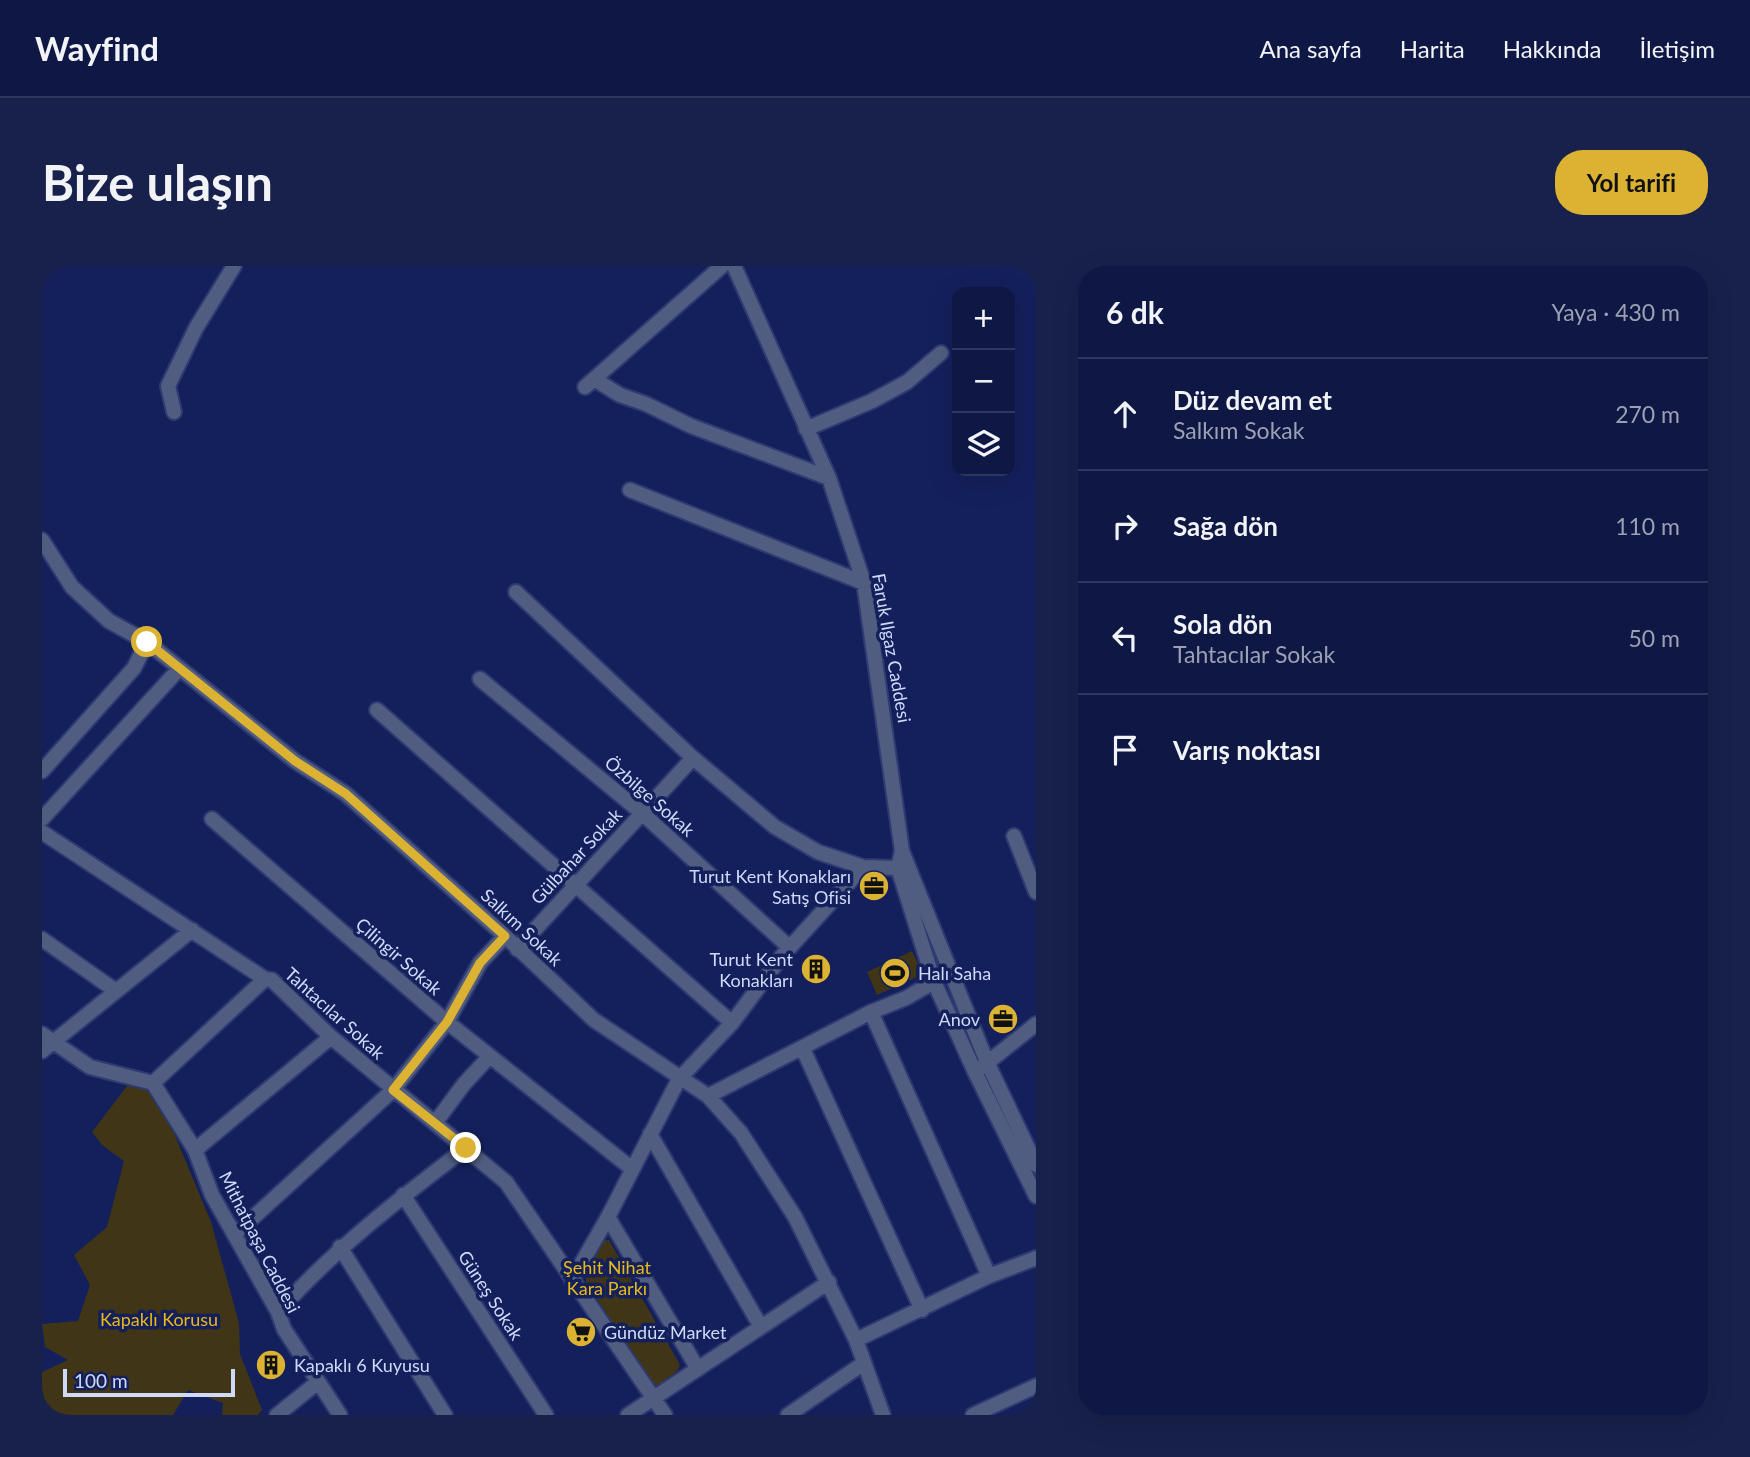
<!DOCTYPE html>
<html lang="tr">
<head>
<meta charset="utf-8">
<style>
  body { margin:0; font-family:Lato,sans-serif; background:#18214c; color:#f1f3f6 }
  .controls { position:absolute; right:21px; top:21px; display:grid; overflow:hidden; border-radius:14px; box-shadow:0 7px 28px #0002 }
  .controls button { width:63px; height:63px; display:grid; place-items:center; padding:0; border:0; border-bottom:2px solid #2f375e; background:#0f1845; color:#f1f3f6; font:35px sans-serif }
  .scale { position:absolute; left:21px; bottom:18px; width:172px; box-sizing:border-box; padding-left:7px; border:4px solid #cfdaf8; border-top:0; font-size:19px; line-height:24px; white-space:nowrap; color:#cfdaf8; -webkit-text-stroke:5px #14205c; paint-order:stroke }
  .stop { position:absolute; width:21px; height:21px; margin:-16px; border:5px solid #dcb233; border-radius:50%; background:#fff }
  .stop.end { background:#dcb233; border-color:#fff; box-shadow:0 2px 7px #0008 }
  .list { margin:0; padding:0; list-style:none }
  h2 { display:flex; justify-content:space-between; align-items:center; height:91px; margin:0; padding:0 28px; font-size:30px }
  h2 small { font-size:23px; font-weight:400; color:#9ba0b3 }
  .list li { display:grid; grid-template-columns:46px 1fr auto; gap:21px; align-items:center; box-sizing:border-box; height:112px; padding:0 28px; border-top:2px solid #2f375e }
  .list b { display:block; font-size:26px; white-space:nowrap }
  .list p { margin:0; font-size:23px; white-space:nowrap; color:#9ba0b3 }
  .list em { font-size:23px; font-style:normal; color:#9ba0b3 }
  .icon { flex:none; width:38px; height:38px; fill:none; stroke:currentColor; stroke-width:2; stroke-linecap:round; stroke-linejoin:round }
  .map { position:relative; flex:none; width:994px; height:1149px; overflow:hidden; border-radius:28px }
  header { display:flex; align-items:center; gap:42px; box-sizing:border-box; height:98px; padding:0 35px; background:#0f1845; border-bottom:2px solid #2f375e }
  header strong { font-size:33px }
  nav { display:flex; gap:38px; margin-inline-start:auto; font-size:24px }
  .intro { display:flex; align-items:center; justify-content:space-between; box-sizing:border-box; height:168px; padding:0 42px }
  h1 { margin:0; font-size:49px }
  .button { padding:18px 32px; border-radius:28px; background:#dcb233; color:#111; font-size:24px; font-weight:700 }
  main { display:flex; gap:42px; padding:0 42px }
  aside { flex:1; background:#0f1845; border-radius:28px; box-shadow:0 7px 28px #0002 }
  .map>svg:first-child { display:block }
  .green { fill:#403517 }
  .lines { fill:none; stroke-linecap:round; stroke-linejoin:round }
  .minor-casing { stroke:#2e3a72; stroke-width:18 }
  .minor { stroke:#515d80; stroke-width:14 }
  .route { stroke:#dcb233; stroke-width:9 }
  .labels { text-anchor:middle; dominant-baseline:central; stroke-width:7; stroke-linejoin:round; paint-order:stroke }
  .street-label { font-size:18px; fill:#cfdaf8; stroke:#14205c }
  .poi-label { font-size:18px; fill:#cfdaf8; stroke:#14205c; text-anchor:end }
  .park-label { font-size:18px; fill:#e9b918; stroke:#14205c }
</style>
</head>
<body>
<header>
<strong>Wayfind</strong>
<nav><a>Ana sayfa</a><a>Harita</a><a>Hakkında</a><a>İletişim</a></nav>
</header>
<div class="intro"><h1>Bize ulaşın</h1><a class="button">Yol tarifi</a></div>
<main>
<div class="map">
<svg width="994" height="1149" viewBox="0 0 994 1149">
  <rect width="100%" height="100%" fill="#14205c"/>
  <path class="green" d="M870,685l11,23 -46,21 -10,-23z
    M112,819l57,137 28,101 1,31 22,56 -4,5h-36l1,-12 -35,-13 -15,25h-131v-43l26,-12 -23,-13 -3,-23 36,-3 12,-36 -16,-30 33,-28 17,-66 -22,-16 -10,-13 35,-46z
    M560,974h7l71,125 -3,6 -20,15 -8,-2 -63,-102v-9z"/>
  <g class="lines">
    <g class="minor-casing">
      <path id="minor" d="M692,0l95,212 35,105 38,268 -4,17 36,114 41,90 61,124
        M552,113l26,16 26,9 45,22 138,52
        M543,121l137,-121
        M132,146l-6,-26 28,-58 38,-62
        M764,163l66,-28 35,-19 34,-29
        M588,224l234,93
        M0,274l30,47 37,34 38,21 148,119 51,33 159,142 89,84 114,76 33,37 54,84 61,123 27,75
        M474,326l177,166 82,69 43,25 45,15 35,1
        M438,413l162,134 147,134
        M335,444l355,313
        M0,505l92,-103 13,-26
        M0,553l137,-150
        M170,553l235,203 184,146
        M0,566l223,147
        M972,570l22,56
        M860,585l85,211 49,103
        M0,673l74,52
        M475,683l176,-191
        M829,746l118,264
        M0,768l48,33 63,16
        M761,783l119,261
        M0,785l150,-121
        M940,801l54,-43
        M111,817l112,-104 7,1 59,57 175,145 159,233
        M111,817l42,67 17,45 66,117 6,17 56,86
        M666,830l163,-84 35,-14 28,-16
        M393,857l29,-39 26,-28
        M608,868l111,193
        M153,884l136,-113
        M361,929l143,220
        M566,951l90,152
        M193,968l158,-144 54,-68 33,-59 25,-27
        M298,981l105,168
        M530,1014l36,-63 71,-138 53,-56 50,-67 81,-89
        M236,1046c56,-63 121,-113 188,-164
        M814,1074l133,-64 47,-18
        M235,1149l41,-33
        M586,1149l201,-133
        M746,1149l76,-52
        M931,1149l63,-29"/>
    </g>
    <use href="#minor" class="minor"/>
  </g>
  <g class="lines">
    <path class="route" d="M105,376l148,119 51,33 159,142 -25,27 -33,59 -54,68 73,58"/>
  </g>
  <defs>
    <g id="office-disc" transform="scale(1.575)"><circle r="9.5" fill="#dcb233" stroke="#14205c"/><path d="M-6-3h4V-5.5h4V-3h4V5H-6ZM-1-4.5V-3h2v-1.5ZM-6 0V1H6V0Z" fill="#111"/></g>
    <g id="building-disc" transform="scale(1.575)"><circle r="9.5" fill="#dcb233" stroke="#14205c"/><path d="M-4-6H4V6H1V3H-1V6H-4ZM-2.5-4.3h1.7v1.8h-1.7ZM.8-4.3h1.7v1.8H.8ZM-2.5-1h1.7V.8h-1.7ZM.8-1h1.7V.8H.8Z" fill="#111"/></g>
    <g id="stadium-disc" transform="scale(1.575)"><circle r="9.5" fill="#dcb233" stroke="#14205c"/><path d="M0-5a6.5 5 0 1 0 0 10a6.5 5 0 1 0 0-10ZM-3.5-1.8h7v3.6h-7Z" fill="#111"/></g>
    <g id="supermarket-disc" transform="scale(1.575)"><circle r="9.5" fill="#dcb233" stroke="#14205c"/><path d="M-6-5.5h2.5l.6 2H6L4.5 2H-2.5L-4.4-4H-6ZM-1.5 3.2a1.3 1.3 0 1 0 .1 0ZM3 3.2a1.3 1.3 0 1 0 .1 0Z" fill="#111"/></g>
  </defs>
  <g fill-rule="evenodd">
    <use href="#office-disc" x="832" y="620"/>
    <use href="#building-disc" x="774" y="703"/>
    <use href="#stadium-disc" x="853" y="707"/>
    <use href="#office-disc" x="961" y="753"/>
    <use href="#supermarket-disc" x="539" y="1066"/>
    <use href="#building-disc" x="229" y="1099"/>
  </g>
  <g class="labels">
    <g class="street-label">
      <text transform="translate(850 382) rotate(80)">Faruk Ilgaz Caddesi</text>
      <text transform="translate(608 530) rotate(41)">Özbilge Sokak</text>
      <text transform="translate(534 590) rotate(-47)">Gülbahar Sokak</text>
      <text transform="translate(480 661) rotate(43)">Salkım Sokak</text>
      <text transform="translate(357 690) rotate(41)">Çilingir Sokak</text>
      <text transform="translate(293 747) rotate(42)">Tahtacılar Sokak</text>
      <text transform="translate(218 976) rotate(63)">Mithatpaşa Caddesi</text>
      <text transform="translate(449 1029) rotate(57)">Güneş Sokak</text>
    </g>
    <g class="poi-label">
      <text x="809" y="610">Turut Kent Konakları<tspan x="809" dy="21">Satış Ofisi</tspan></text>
      <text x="751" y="693">Turut Kent<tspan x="751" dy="21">Konakları</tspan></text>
      <text x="876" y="707" text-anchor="start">Halı Saha</text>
      <text x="938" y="753">Anov</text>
      <text x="562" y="1066" text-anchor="start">Gündüz Market</text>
      <text x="252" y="1099" text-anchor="start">Kapaklı 6 Kuyusu</text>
    </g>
    <g class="park-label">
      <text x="565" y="1001">Şehit Nihat<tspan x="565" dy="21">Kara Parkı</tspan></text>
      <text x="117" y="1053">Kapaklı Korusu</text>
    </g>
  </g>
</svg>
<div class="controls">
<button>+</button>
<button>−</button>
<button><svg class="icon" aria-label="layers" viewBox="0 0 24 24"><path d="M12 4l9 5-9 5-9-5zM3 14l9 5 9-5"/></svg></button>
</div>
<div class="scale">100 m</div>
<div class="stop" style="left:105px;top:376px"></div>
<div class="stop end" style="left:424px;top:882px"></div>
</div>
<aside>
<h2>6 dk<small>Yaya · 430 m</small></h2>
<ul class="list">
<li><svg class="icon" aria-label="ahead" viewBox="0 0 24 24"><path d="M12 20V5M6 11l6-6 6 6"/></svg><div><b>Düz devam et</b><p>Salkım Sokak</p></div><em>270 m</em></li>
<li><svg class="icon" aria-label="right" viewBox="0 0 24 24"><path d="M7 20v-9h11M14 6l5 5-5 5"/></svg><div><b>Sağa dön</b></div><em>110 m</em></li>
<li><svg class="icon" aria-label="left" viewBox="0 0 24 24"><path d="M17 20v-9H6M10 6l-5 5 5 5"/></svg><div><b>Sola dön</b><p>Tahtacılar Sokak</p></div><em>50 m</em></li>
<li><svg class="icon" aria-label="arrive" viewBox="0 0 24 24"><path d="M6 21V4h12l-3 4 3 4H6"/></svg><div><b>Varış noktası</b></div></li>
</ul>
</aside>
</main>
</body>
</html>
